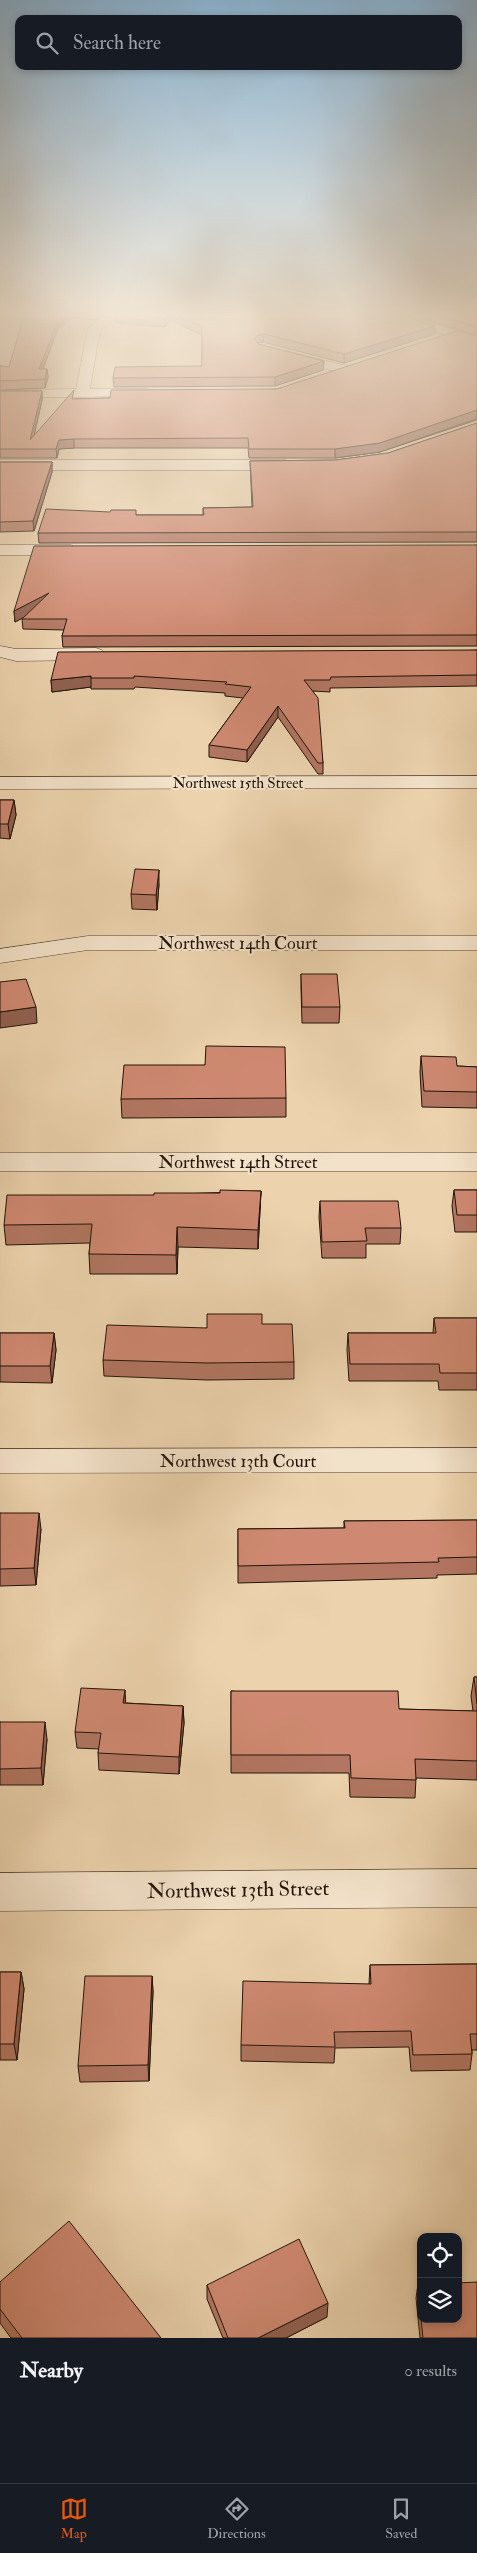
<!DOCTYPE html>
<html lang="en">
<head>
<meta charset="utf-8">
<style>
  body { margin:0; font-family:"IM FELL Double Pica",serif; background:#242831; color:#f1f3f6 }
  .controls { position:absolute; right:15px; bottom:15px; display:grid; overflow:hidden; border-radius:10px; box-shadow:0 2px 8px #0003 }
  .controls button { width:45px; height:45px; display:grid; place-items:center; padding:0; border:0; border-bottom:1px solid #363941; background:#171b24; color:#f1f3f6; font:25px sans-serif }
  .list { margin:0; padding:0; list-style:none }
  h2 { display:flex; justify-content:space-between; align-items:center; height:65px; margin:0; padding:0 20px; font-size:21px }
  h2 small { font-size:16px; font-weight:400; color:#9ea1a6 }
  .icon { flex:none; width:28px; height:28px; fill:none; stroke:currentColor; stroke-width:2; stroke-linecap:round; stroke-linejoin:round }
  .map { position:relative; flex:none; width:477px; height:2338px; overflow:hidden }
  .search { position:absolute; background:#171b24; box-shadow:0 2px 8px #0003; left:15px; right:15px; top:15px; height:55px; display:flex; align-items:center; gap:12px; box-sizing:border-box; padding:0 18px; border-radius:10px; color:#9ea1a6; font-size:19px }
  .sheet { height:145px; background:#171b24 }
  nav { display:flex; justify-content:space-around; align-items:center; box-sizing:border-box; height:70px; border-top:1px solid #363941; background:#171b24; font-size:14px; color:#9ea1a6 }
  nav a { display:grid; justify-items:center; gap:2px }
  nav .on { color:#ea580c }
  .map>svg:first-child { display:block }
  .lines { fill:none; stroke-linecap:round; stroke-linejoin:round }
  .street-casing { stroke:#544331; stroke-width:1 }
  .street { fill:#f3e2ca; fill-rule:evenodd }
  .wall { fill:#b27662; stroke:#221307 }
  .shaded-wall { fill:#916050; stroke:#221307 }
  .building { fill:#cf8972; stroke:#221307 }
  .labels { text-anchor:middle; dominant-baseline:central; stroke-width:4; stroke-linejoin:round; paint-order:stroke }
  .far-street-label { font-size:15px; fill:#221307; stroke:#f3e2ca }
  .street-label { font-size:18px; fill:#221307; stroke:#f3e2ca }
  .near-street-label { font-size:21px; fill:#221307; stroke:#f3e2ca }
</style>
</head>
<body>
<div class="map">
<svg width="477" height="2338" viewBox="0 0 477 2338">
  <rect width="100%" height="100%" fill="#ecd3ae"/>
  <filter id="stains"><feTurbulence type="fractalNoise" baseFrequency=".004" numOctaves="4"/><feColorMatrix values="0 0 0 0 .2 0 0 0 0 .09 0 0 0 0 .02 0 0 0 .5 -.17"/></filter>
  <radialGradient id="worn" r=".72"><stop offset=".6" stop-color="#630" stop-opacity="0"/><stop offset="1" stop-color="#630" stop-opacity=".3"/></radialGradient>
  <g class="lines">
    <g class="street-casing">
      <path id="street" d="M108,313h15l-23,17 -10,59h57l5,1 2,3 -2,3 -152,2v-8l76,-1 12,-61z
        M371,313h21l85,23v8z
        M287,351l64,16 2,3 -7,4 -64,-16 -2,-3 2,-3z
        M0,460h286l8,5 -8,5h-286z
        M0,545h71l8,5 -8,5h-71z
        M0,646l16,3 80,-1 6,2 3,4 -3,4 -6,2 -80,1 -16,-4z
        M477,776v12l-477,1v-12z
        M88,936h389v14h-389l-88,13v-14z
        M0,1153h477v18h-477z
        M477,1448v24l-477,1v-24z
        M477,1869v38l-477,4v-38z"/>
    </g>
    <use href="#street" class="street"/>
  </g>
  <path class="wall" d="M25,313h80l-10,7 -22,-2 -15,11 -15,40h4l1,8 -3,11 -45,2v-24l9,1z
    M394,313l41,21 -91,29 -81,-21 -5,1v1l66,17 -1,9 -48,16 -161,1 -1,-9 89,-12v-31l-32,-15 -5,7 -51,-5v-9z
    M400,313h77v22z
    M477,336v84l-97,32 -45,6h-86l-1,-10h-174l-15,1 -2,9h-57v-67h42v9l-8,36 40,-37 36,-1 167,-9z
    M477,423v119l-438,1 -1,-10 98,-18h67v-7l49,-1 -2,-46 86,-1 52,-7z
    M0,462h52v10l-18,59 -34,1z
    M477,545v101l-414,1 -1,-11 2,-6 -41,-1 -1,-10 2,-2 -9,5 -1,-11z
    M477,650v36l-147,2v4l-17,-1 10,72v11h-5l-40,-57 -31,45 -38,-5v-12l34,-47 -18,-2v-3l-90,-6 -1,2h-43v-2l-39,5 -1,-12z
    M0,800h14l2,15 -6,24 -10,-1z
    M159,884l-2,26 -25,-1 -1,-15z
    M301,974l39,33 -1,16h-37l-1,-34z
    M421,1056l36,10 20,1v41l-55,-1 -2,-35z
    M205,1065l81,33v19l-164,1 -1,-19z
    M454,1190h23v42h-22l-3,-26z
    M261,1191l-3,58 -80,-2 -1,27h-87l-1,-20 1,-11 -84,2 -2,-20 150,-30z
    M320,1201l81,27 -1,16h-34v14h-44l-3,-41z
    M434,1318h43v72h-38l-1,-9h-89l-2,-31 1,-17h85z
    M262,1324l32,38v17l-87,1 -103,-4 -1,-16 104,-32z
    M0,1333h54l2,17 -4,33 -52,-1z
    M0,1513l41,16 -5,56 -36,1z
    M477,1520v54l-40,1v3l-199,5v-54l106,-1v-7z
    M474,1677h3v103l-61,-2 -1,20 -65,-1 -1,-24h-118v-82l168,18 74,2 -2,-15z
    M126,1703l57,3 1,17 -5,51 -80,-4 -1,-17 1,-4 -22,-1 -2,-16z
    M0,1722l47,17 -4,46h-43z
    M477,1964v86h-5v4l-2,16 -59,1 -2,-24 -74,1 -1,15 -93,-2v-16l128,-61 1,-19z
    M0,1972h21l3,17 -7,71h-17z
    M152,1976l1,16 -4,89 -69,1 -2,-16z
    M0,2282l161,56h-150l-11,-15z
    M418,2284h3v35h37l19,19h-57l-4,-40z
    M207,2285l120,32 -41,21h-63l-16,-39z"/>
  <path class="shaded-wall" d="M67,313h5l1,5 -15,11 -19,48v-8l19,-48z
    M95,313h10l-10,7z
    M169,313h1v7l-5,7v-9z
    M435,326v8l-91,29v-9z
    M264,334l-1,8 -5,1 -3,4v-8l3,-4z
    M324,361l-1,9 -48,16v-9z
    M47,369l1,8 -3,11v-9z
    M42,391v9l-11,49 -1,-9z
    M477,410l-1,9 -96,33 -45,6v-9z
    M74,439v9l-15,1 -2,9 -1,-9 3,-9z
    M52,462v10l-18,59 -1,-10z
    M49,593l1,11 -35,18 -1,-11z
    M91,676v11l-39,5 -1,-12z
    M278,706v11l-31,45v-12z
    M14,800l2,15 -6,24 -2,-15z
    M159,870v14l-2,26 -1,-15z
    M36,1007l1,16 -37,5v-16z
    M261,1191l-1,19 -2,39v-19z
    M177,1227l1,20 -1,27 -1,-19z
    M54,1333l2,17 -4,33 -2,-17z
    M39,1513l2,16 -5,56 -2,-17z
    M125,1690l1,17 -3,-4z
    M183,1706l1,17 -5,51v-17z
    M45,1722l2,17 -4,46 -2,-17z
    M21,1972l3,17 -7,71 -3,-16z
    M152,1976l1,16 -4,89 -1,-16z
    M328,2303l-1,14 -41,21h-28z"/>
  <path class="building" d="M25,313h42l-9,8 -19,48h8l-2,10 -45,2v-15l9,1z
    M114,313h55l-4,5z
    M173,313h221l41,13 -91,28 -80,-20 -6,1 -3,4 3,5 66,17 -49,16 -162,1 2,-11 87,-1v-39z
    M429,313h48v14z
    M456,331l21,5v74l-97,33 -45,6h-86l-1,-11 -174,1 -15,1 -3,9h-56v-58h42l-12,49 44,-50 -2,9 38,-1 1,-8 166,-1z
    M477,423v109l-439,1 8,-24 64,3 1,-2h25v5h68l-1,-7 50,-1 -3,-46 86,-1 52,-7z
    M0,462h52l-19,59 -33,1z
    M477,545v90l-415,1 5,-17h-45l27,-26 -35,18 20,-65z
    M477,650v25l-146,2 -1,3h-26l14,18 5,65h-5l-40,-57 -31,44 -38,-5 42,-58 -26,-3 2,-2 -93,-6v2h-43v-2l-40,4 7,-28z
    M0,800h14l-6,24h-8z
    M135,869l24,1 -3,25 -25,-1z
    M301,974h36l3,33h-38z
    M26,979l10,28 -36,5v-30z
    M206,1046l79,1 1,51 -165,1 3,-34h81z
    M421,1056l35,1 1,9 20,1v25l-53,-1z
    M220,1190l41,1 -3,39 -81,-3 -1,28 -87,-1 3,-30 -88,1 3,-30h147v-2h66z
    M454,1190h23v25h-20z
    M320,1201h78l3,27h-36l2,13 -45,1z
    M207,1314h55v10h30l2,38 -87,1 -104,-3 4,-35 100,3z
    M434,1318h43v55h-37l-1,-9h-89l-2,-31h88z
    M0,1333h54l-4,33h-50z
    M0,1513h39l-5,55 -34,1z
    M477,1520v37l-39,1 1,4 -201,4v-37l107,-1 -1,-7z
    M474,1677h3v27z
    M81,1688l44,2 -2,13 60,3 -4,51 -81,-4 3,-20 -26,-1z
    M231,1691h167l1,18 78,2v50l-62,-2 1,21 -65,-2 -1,-23h-119z
    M0,1722h45l-4,46 -41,1z
    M477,1964v70h-7l2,20 -59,1 -2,-24 -77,1 1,15 -94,-2 2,-64 128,3 -1,-19z
    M0,1972h21l-7,72h-14z
    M85,1976h67l-4,89 -70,1z
    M69,2221l92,117h-139l-22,-29v-27z
    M299,2239l29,64 -70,35h-30l-21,-53z
    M477,2282v56h-54l-2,-19h37v-36z
    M418,2284h3v28z"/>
  <linearGradient id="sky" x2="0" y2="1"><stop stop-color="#8ab4d4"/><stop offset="0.49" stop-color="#f6ebdb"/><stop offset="1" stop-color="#f6ebdb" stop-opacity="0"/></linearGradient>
  <rect width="477" height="641" fill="url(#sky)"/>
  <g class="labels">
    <g class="far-street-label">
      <text x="238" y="783">Northwest 15th Street</text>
    </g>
    <g class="street-label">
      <text x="238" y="943">Northwest 14th Court</text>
      <text x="238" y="1162">Northwest 14th Street</text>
      <text x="238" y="1461">Northwest 13th Court</text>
    </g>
    <g class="near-street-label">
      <text transform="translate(238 1890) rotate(-1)">Northwest 13th Street</text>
    </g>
  </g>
  <rect width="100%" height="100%" filter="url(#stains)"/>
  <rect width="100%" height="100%" fill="url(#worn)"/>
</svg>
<div class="controls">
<button><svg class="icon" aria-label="locate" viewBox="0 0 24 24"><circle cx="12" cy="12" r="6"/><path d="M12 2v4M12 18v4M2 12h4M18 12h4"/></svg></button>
<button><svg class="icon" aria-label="layers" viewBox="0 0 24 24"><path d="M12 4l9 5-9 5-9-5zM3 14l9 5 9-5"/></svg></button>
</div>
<div class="search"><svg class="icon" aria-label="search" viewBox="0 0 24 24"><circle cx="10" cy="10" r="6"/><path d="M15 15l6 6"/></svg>Search here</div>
</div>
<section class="sheet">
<h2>Nearby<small>0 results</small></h2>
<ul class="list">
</ul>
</section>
<nav>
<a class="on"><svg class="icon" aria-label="map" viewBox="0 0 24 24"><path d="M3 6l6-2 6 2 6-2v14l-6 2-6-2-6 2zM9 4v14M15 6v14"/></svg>Map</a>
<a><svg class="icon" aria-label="directions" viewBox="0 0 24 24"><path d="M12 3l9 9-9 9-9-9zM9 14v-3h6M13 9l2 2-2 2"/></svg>Directions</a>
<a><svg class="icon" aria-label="saved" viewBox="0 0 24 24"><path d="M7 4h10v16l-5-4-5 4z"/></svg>Saved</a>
</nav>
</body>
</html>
